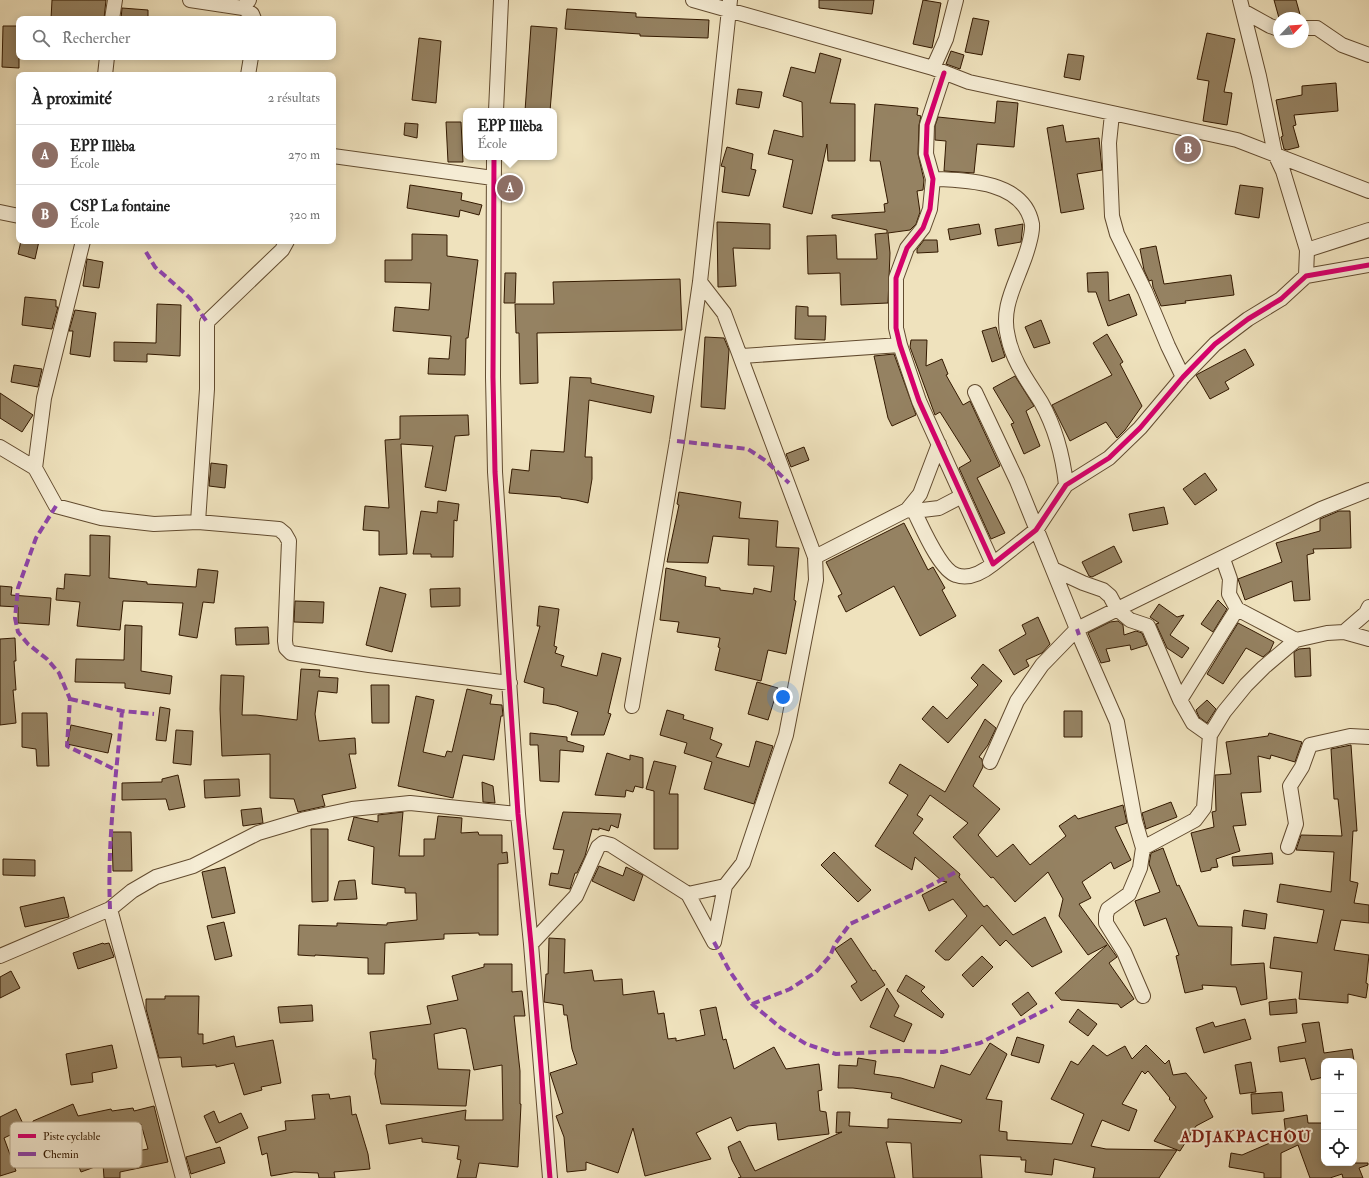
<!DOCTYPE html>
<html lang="fr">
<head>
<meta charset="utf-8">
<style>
  body { margin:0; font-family:"IM FELL Double Pica",serif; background:#f2f2f2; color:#222 }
  .controls { position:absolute; right:12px; bottom:12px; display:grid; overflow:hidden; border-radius:8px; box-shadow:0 2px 10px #0003 }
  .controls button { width:36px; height:36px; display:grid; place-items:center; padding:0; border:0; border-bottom:1px solid #e0e0e0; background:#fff; color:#222; font:20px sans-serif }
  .compass { position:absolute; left:1273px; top:12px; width:36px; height:36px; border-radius:50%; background:#fff; box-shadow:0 2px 10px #0003; rotate:65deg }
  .you { position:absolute; left:783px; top:697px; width:14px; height:14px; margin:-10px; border:3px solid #fff; border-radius:50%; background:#1a73e8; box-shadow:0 0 0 6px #1a73e833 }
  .badge { display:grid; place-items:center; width:26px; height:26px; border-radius:50%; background:#8f2418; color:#fff; font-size:13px; font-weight:700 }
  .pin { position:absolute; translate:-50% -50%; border:2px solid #fff; box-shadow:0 1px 4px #0006 }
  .popup { position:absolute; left:463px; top:108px; width:94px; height:52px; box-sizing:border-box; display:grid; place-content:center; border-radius:8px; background:#fff; filter:drop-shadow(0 1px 3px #0005); font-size:13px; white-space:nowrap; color:#767676 }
  .popup b { font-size:15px; color:#222 }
  .popup::after { content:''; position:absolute; left:50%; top:100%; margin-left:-8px; border:8px solid transparent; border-top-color:#fff }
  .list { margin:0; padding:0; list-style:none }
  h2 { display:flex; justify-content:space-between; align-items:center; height:52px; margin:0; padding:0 16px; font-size:17px }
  h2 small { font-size:13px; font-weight:400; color:#767676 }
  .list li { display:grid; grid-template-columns:26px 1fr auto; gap:12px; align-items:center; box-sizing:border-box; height:60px; padding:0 16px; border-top:1px solid #e0e0e0 }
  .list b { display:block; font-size:15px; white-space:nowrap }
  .list p { margin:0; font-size:13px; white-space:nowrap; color:#767676 }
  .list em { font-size:13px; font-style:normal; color:#767676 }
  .icon { flex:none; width:22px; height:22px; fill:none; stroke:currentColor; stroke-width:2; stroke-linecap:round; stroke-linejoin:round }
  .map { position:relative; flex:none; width:1369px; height:1178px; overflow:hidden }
  .search { position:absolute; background:#fff; box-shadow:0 2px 10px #0003; left:16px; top:16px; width:320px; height:44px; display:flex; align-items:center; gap:10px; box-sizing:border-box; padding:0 14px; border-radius:8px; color:#767676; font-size:15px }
  .panel { position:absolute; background:#fff; box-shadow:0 2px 10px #0003; left:16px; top:72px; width:320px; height:172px; border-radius:8px }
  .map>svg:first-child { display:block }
  .building { fill:#958262; stroke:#331900; fill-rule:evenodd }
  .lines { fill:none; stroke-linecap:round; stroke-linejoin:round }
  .minor-casing { stroke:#624b2f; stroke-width:16 }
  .minor { stroke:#f5ecd4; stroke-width:14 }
  .quiet { stroke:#8e44ad; stroke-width:4; stroke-dasharray:8 4; stroke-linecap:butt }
  .cycleway-casing { stroke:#f5ecd4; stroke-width:8 }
  .cycleway { stroke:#d6006c; stroke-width:5 }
  .labels { text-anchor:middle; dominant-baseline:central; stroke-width:4; stroke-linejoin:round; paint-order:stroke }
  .district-label { font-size:16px; font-weight:bold; letter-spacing:1px; fill:#7a1f14; stroke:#f5ecd4 }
  .key { fill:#f5ecd4; stroke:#bbad94; stroke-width:1 }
  .key-label { font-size:11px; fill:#331900 }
</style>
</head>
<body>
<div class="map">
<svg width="1369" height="1178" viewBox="0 0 1369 1178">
  <rect width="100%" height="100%" fill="#efe2bd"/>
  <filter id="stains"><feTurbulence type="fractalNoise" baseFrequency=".005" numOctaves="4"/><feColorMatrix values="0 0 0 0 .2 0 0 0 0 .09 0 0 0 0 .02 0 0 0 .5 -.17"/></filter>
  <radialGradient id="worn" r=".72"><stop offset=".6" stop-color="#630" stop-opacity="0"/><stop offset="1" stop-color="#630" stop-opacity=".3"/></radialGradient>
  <path class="building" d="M52,0h54l-2,19h-53z
    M819,0h55l-2,14 -53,-6z
    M923,0l18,3 -9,45 -19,-4z
    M1274,0h22l5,18h-22z
    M122,8l26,2v9h-27z
    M567,9l69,4v4l73,3 -1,18 -68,-2v-2l-75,-5z
    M973,18l16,3 -7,34 -17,-3z
    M3,26h16v42l-17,-1z
    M531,26l26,2 -7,83h-25z
    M1207,33l28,6 -11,53 8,1 -5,32 -24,-4 6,-40 -12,-2z
    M419,38l22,3 -5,62 -24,-3z
    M951,51l13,4 -4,14 -14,-5z
    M820,53l21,6 -11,44 25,1v57h-27l-1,-17 -15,70 -29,-7 10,-47 -25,-6 6,-24 29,7 -1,-35 -19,-6 8,-29 24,6z
    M1068,54l16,2 -4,24 -16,-3z
    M1336,83l2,28 -44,4 2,10 -3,1 6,21 -12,3 -3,-1 -3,-12 2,-1 -7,-36 26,-5v-9z
    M738,89l24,3 -3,16 -23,-4z
    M997,101l21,2 -4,44 -37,-3 -3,29 -30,-2 2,-30 -11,-1v-14l3,-9 57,6z
    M875,104l43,4 -1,7 4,1 -2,9 -1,29 6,26 -1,10 -6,1 3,21 -4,12 -6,6 -22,3 2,20 -2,50 -47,2 -1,-32 -32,1 -1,-38 29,-1 1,24h40l-2,-25 12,-1v-3l-55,-12v-3l53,-3 -1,-8 4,-1 -8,-42h-10z
    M446,122h15l2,40h-15z
    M405,123l13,1 -1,14 -13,-3z
    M1063,125l3,17 33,-4 3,32 -25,4 7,35 -23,4 -14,-85z
    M727,147l26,7 -2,15 5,1 -7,26 -27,-4 3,-25 -4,-1z
    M410,185l52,8 -1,7 21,5 -3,10 -19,-5 -1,7 -52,-9z
    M1240,185l23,3 -4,30 -24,-4z
    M717,222l53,2v25l-37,-1 3,38 -18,1z
    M979,224l2,10 -31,6 -2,-11z
    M1023,224l-2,18 -23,4 -3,-17z
    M412,234l35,1v21l31,4 -10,78h-2l-1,37 -37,-1 1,-16 20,1 2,-23 -58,-5 2,-24 34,3 2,-27 -46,-1v-22h27z
    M924,240h13l1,12 -21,1v-4z
    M21,241h18l-4,18 -17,-5z
    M1156,246l8,38 67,-9 3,20 -49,6 1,2 -25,3 -8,-19 -1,-7 -3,1 -5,-11 -4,-21z
    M87,259l16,3 -4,26 -16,-2z
    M1108,272l1,29 20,-7 8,21 -29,11 -12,-34h-8l-1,-19z
    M505,273h11l-1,30h-11z
    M680,279l2,51 -145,3 1,50 -18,1 -1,-51h-3l-1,-29h39l-1,-22z
    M25,297l31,3v7h2l-6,22 -30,-4z
    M157,304l24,1 -1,51 -33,-2v8l-33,-1v-19l42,1z
    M796,306l12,1v9h18l-1,24 -30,-1z
    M75,310l21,3 -6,44 -20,-3 3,-23h-4z
    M1041,320l9,23 -16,5 -9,-21z
    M996,327l9,30 -13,5 -10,-31z
    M1107,334l16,28 -3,2 22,42 -17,24 -8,8 -11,-16 -36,19 -18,-36 60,-30 -19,-32z
    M705,337l19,1 5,12 -4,59 -24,-2z
    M911,340h16l-1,26 16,-7 6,15 -2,1 17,30 7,-4 30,65 -23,12 28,55 -14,6 -32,-71 12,-7 -31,-49 -5,3 -25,-68z
    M1245,349l9,16 -29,17 4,7 -19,10 -14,-24z
    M894,354l22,61 -24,11 -4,-8 -14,-62z
    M14,365l28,4 -4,18 -27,-5z
    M1015,376l19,30 -8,5 14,35 -16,8 -13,-30 3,-1 -21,-35z
    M570,377l21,1v5l63,13 -3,17 -62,-13 -4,57h7v22l-4,24 -12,-3 -15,-2v-1l-52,-4 3,-24 17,2 2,-21 33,2z
    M0,393l33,22 -11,17 -22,-14z
    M468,415l1,20 -14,1 -9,55 -21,-4 8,-41 -32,-2 6,110 -28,1v-24l-16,-1 2,-24 24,2 -4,-68 15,-1v-23z
    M804,447l5,13 -18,7 -5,-13z
    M211,463l16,2 -2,23 -16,-2z
    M1205,473l12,17 -22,15 -12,-16z
    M679,492l62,10 -2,16 39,3 -2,26 23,1 -5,52 2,1 -10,53 -18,-4 -7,31 -46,-11 5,-22 -2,-1 2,-9 -43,-6 2,-10 -19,-2 6,-52 40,9 -1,9 15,2v2l33,4 1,-6 17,4 3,-26 -26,-1 1,-26 -36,-3 -5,27 -41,-1 12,-57 -2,-1z
    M438,501l21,3 -2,17 -3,-1 -1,37h-22v-3h-18l8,-43 16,2z
    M1164,507l4,17 -35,7 -4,-17z
    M1339,511h11l1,37 -38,1 1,4 -7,2 3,45 -16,1 -2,-20 -47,19 -7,-21 44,-17 -6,-19 44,-12v-12z
    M904,523l24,47 5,-3 12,21 -3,2 14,26 -36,20 -26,-50 -48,26 -8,-16 4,-2 -16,-32z
    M90,535l20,1 -1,42 38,4v2l49,3 2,-18 20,2 -4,32 -11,-1 -6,36 -18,-3 4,-32 -60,-2 -3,29 -43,-4 3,-24 -24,-2 1,-12 7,1 1,-15 25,2z
    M1114,546l8,16 -30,15 -3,-1 -7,-14z
    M0,586l12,1 -1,8 40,3 -2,27 -31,-2v-16l-18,-1z
    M380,587l26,7 -14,58 -26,-7z
    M460,588v18l-29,1 -1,-18z
    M1218,600l9,9 -14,23 -12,-8z
    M295,601l29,1 -1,21 -29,-1z
    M1159,604l18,13 7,-2 -14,20 19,13 -7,10 -15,-10 -11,-24 3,-1 -9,-6z
    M539,606l20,3 -5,37 3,1 -2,6 9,3 -3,10 36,10 5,-23 19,5 -13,55 3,1 -7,21h-33l7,-23 -22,-7 -13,-2 1,-15 -20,-6 16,-56h-3z
    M1038,617l12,27 -8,9 -16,7 3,6 -15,9 -15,-25 27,-16 -4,-9z
    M1118,621l5,4 1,10 12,-4 6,2 5,12 -16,5 -1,-5 -24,4 4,12 -9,2 -13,-30 22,-11z
    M1238,623l36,19 -4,9 -7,6 -17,-9 -23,36 -16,-10z
    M125,625l17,1 -1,45 31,5 -2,18 -45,-6v-5l-50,-1 1,-23 48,1z
    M268,627l1,17 -33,1 -1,-17z
    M15,638l1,23h-2l2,29h-3l3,33 -16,2v-86z
    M1310,648l1,28 -16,1 -1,-25 5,-3z
    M983,664l19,17 -54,62 -26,-24 11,-13 14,13 31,-34 -7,-7z
    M301,669l19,1 -1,7 19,1 -1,15 -19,-2 -3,23 4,27 36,-3 1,16h-7l7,34 -34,7 3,11 -27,6 -4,-13 -24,-1v-44l-48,2 -2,-47 1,-34 23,1 -2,39h14l41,5z
    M757,682l21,6 -10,32 -20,-6z
    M371,685h18v38h-17z
    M467,689l25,6 -2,9 12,1 1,11h-2l-7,44 -31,-5 -10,43 -55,-12 18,-90 18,4 -11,52 22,5 2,-6 5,1z
    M1207,700l9,9 -9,14 -8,-6 -3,-7z
    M160,707l10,2 -4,32 -10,-1z
    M667,710l17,5 -1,4 30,9 -3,11 12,5 -6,13 33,10 7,-26 17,5 -19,58 -50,-15 8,-27 -28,-9 3,-10 -27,-8z
    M1064,711h18v26h-18z
    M22,713h25l2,53h-12l-1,-17 -14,-2z
    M985,719l11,9 -8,17 -9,12 3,2 1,8 -10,19 27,23 -22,26 19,22 16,-13 17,21 36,-29 -7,-10 16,-11 3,4 45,-14 4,18 -12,4 16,33 -17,9 -3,-7 -29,20 9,16 -12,6 38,53 -8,6 25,36 -13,9 -3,-4 -57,-4 -6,-7 52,-48 -19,10 -29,-39 4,-17 -15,-27 -33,30 -22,-25 -2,1 -38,-41 15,-14 -38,-28 -13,20 6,4 -10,14 47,41 -1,3 25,30 3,-2 26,30 32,-18 17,35 -30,15 -26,-27 -6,6 -18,-21 -33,35h-4l-10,-9 32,-35 -14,-17 -24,12 -7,-16 25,-13 -5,-1 -27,-24 -3,13 -37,-24 33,-51 -19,-12 11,-19 45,28z
    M71,725l41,9 -4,19 -41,-9z
    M176,730l17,1 -2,34 -18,-2z
    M530,733l37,4v4l17,5 -1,6 -23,-2 -1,32 -19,-1 -2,-36h-8z
    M1269,733l33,9 -7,20 -24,-7 -1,4 -12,-3 3,36 -20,1 5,32 -13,1 7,25 -24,8 2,8 -7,1v2l-10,2 -10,-39 23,-6 -2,-15 4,-1 -1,-36 16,-1 -5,-32 42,-6z
    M1351,745l6,86h-4l-3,50 8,2 -4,20 15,2v18l-28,-3 -7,30 35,5 -3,28 2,1 -2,14 -18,-4v9l-49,-4 3,-27 -32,-4 4,-31 43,6 7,-33 -47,-8 3,-18 51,8 3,-40 -38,-2 5,-15 41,1 -4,-37h-4l-3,-50z
    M607,753l23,7v-5l13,3v30l-8,-2 -2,6 -7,-2 -1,7 -30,-2z
    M654,761l22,5 -7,28h9v55h-24v-58l-8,-2z
    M178,775l7,32 -16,3 -3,-11 -44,1v-17l40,-1v-3z
    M239,779l1,17 -35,2 -1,-18z
    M482,782l11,4 2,17 -12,-1z
    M1171,802l6,15 -31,12 -4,-16z
    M261,808l2,15 -20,3 -2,-16z
    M403,812l-4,44h25v-17h11l3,-23 24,2 -1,15 17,-1 1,3h23v18l5,-1 1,11 -10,1v71h-19v-2l-35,1v5l-59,4 -1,31h-16v-16l-53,-3v1l-17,-1 1,-30 38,1v-3l50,2v-2l30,-3 -1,-27h-11v-5l-33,-4 2,-37 -26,-7 6,-23 24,5v-7z
    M563,812l58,2 -3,14 -7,-3 -2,6 -10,-3v2l-7,-1 -7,27 -8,17h-2l-5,16 -21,-4 2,-12 7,1 6,-24 -11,-1z
    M311,829h17v72l-16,1z
    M112,832h19l1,39h-19z
    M1163,848l14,38 2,-1 19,41 34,1 -1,38 33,-2 3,36 -26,6 -5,-18 -34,-2 1,4 -18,4 -9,-37 3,-1 -13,-37 -22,8 -9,-25 25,-9 -11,-28 2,-11z
    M834,852l37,38 -13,12 -37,-37z
    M1272,853l1,11 -40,2 -1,-9z
    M3,859l32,1v16l-32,-1z
    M599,866l24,10 3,-9 17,8 -9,26 -42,-20z
    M225,867l10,46 -23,5 -10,-46z
    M355,880l2,19 -23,1 5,-19z
    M64,897l5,20 -44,10 -5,-20z
    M1244,910l23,4 -2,15 -23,-3z
    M224,922l8,34 -17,4 -8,-34z
    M549,938l16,1 -1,34 28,-3 2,11 28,-2 1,16 31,-4 4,23 6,-1 4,26 8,-1v3l29,-6 -5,-25 16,-3 7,33 3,-1 8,30 40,-22 12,22 33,-5 3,26 -4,1 2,20 6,1 3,22 -51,6 -2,-17 -28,3 -11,5 -6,-14 -35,16 15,26 -66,17 -12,-48 -15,45 -32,-11v8l-19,2 -3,-35 -8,-21 7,-3 -13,-40 27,-9 -5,-15 -5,-34h-3l-1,-10 -19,-3 2,-28h2z
    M851,938l22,33 2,-1 10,15 -24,16 -10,-15 6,-4 -22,-33z
    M103,943l1,1 5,-1 5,14 -36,12 -5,-16z
    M982,956l11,11 -20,20 -11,-12z
    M484,964h28v28l10,-1 3,25h-11l6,55v33h1l-3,63 -39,-4 -3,15h-19l4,-18 -4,-1 2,-13 -37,-4v-4l-33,6 -3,-19 80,-15 -1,10h38l-1,-55 -28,5 -8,-41 -4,-1 -28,6 4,35 32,1 -4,36 -85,-2 -6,-30 1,-15h-3l-3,-27 61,-8 -4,-18 31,-6 -6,-24 32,-9z
    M11,971l9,17 -20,10v-21z
    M906,975l19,12 -4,4 23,23 -2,4 -45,-27z
    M887,988l12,18 -5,10 18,8 -8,18 -34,-15z
    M1028,992l9,12 -16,12 -9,-12z
    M165,996h34l-1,38h5v10l31,-8 2,11 37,-7 8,43 -20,4 1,3 -18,5 -10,-32 -18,4v-2l-34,2 -1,-10 -22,1 -13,-49v-10h19z
    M1296,999l1,14 -27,2 -1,-13z
    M312,1005l1,16 -33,2 -2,-16z
    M1078,1009l19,15 -9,12 -19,-14z
    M1245,1019l6,20 -47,14 -8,-25 17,-6 2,5z
    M1319,1022l5,31 28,-4 2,12h-30v16l-13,3 -6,-22 -25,4 -2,-15 28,-5 -4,-18z
    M1017,1037l27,8 -5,18 -28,-8z
    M990,1043l17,11 -21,45 16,2 -3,30 8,1v8l65,4 12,-30 -33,-15 20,-38 7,4 15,-20 14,11 18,-10 7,13 14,-14 19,19 4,-4 4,15 13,-2 21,25 -3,2 9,17 -17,9 -16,25 -26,-10 22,-34 -7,-8 1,-1 -22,-27 -3,3 -3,-3 -20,33 15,6 -8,21 -27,-11 -11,26 15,3 71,1 -18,28h-66l2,-10 -41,-9 -2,16 -27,-3 1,-12h-5v-3l-41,-2 2,23h-69l-2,-35 -25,-1 9,36h-157l3,-1 -9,-17 -4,-13 12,-6 15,30 87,-39 -6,1 1,-21h13l-1,14 39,2v-9l73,4 1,-3 -71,-22 1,-5 -39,-5h-15l1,-23 18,1 1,-8 18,3 -2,13 27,4 33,10 7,-23 29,10z
    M112,1045l5,23 -25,5 1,9 -22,3 -5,-31z
    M1251,1062l5,30 -16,2 -5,-29z
    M1282,1092l2,19 -32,3 -1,-20z
    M329,1094l1,5 20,-3 2,19 4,-1 12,40 2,15 -36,3 1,6h-16l-1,-5 -24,-1 -23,4 -4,-23 -5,2 -4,-18 28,-7 -1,-9 30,-2 -3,-24z
    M73,1104l5,12 33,-7 1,2 21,-3 1,3 20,-5 14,56 -48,10v6h-16l-1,-14 -22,8 -7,-18 -24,11 -5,-9 -14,-1 2,-34zM141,1124l7,25 -28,5 -2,-26z
    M16,1109l9,19 -21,10 12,33 -16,5v-59z
    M214,1111l5,12 22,-10 7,15 -32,15 -12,-27z
    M1307,1115l1,8h16v40h44v2l-9,3 4,10h-20l-1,-4 -12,4h-20l-12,-33 -17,8v25h-17v-5l-35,-6 2,-14 11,2 44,-19 -2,-17z
    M220,1147l5,16 -34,11 -5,-17z"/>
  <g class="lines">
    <g class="minor-casing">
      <path id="minor" d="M190,0l53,8 6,-8
        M693,0l240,68 36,14 268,58 132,51
        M1240,0l19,76 16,78 8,17 24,79 -1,26
        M243,8l9,6 2,5
        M1243,11l27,15 9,3
        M112,19l3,-19
        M1303,28h14l25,17 27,10
        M933,68l13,-29 10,-39
        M944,73l-17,52 -1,29 7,25 -3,30 -7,19 -16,20 -11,30v50l4,17 19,56 74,163 43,-34 30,-45 43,-27 31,-30 43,-51 32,-33 33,-25 33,-20 25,-23 63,-11
        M105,75l2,-18
        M248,75l3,-18
        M496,111l5,-111
        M1112,114l-3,29 3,73 5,18 28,57 23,55 15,31
        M333,156l160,22
        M494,157l-1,220 2,95 23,342 13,130 19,234
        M933,179c34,1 91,2 99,45 1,10 -6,31 -10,41 -9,24 -21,46 -14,72 5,25 20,44 33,65 14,25 22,55 25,83
        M0,212l19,4
        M1307,250l62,-20
        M742,356l158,-11
        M975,392l42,89 60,148
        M0,447l35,21 21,38 45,12 53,6 44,-2 81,7 6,5 4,7 -4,100 1,7 5,5 78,12 141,18
        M35,468l9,-70 39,-157
        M907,510l7,1 25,-3 23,-12
        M914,511c8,16 26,59 42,64 14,5 27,-3 37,-11
        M198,522l9,-133v-67l75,-72 5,-9
        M815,557l92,-47 13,-16 19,-50
        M1053,569l30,14 20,7 7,6 7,13 13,11 18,6 32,74 13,23 17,12
        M1237,609l59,31
        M1344,632l22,-19 3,-6
        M1079,635l38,87 18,99 8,27
        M1180,700l57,-91 -8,-15 1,-15 -7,-20
        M632,706l45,-265 23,-159 30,-282
        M990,762l27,-61 25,-36 35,-36 244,-120 48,-19
        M1288,847l8,-23 -6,-38 12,-19 8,-22 40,-9 19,1
        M688,894l26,48
        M110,909l73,269
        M714,942l11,-56
        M531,944l45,-48 22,-49 5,-4 8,2 77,49 37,-8 18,-23 43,-128 30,-155 -1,-23 -91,-244 -24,-31
        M0,956l110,-47 22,-18 24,-14 37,-11 65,-33 47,-14 47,-10 58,-6 108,11
        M1143,996l-19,-44 -18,-29v-8l2,-6 21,-15 11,-26 3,-20 52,-28 9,-12 6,-73 14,-23 22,-27 18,-18 32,-27 31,-7 17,-1 25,7"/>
    </g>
    <use href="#minor" class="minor"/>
    <path class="quiet" d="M146,252l9,15 35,31 17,24
      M677,441l71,8 18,12 23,22
      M56,506l-20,32 -18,50 -3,30 3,14 10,12 19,15 12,14 11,26 -3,47 49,24
      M1077,629l2,6
      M70,699l52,12 32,3
      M110,909c-3,-66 6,-132 12,-198
      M714,942l15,28 23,34 29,24 25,16 30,10 64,-3 43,1 37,-9 73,-37
      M752,1004l38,-15 26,-17 14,-16 5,-12 15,-20 68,-32 40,-21"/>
    <g class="cycleway-casing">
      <path id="cycleway" d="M944,73l-17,52 -1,29 7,25 -3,30 -7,19 -16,20 -11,30v50l4,17 19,56 74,163 43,-34 30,-45 43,-27 31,-30 43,-51 32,-33 33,-25 33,-20 25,-23 63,-11
        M494,157l-1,220 2,95 23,342 13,130 19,234"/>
    </g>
    <use href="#cycleway" class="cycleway"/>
  </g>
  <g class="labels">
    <g class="district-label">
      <text x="1246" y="1137">ADJAKPACHOU</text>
    </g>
  </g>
  <rect x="10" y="1122" width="132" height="46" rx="6" class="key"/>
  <rect x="18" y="1134" width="18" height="4" fill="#d6006c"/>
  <rect x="18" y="1152" width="18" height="4" fill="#8e44ad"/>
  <g class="key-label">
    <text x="43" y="1140">Piste cyclable</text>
    <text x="43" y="1158">Chemin</text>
  </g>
  <rect width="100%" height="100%" filter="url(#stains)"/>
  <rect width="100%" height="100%" fill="url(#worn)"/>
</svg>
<div class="controls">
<button>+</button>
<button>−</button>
<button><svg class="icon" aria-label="locate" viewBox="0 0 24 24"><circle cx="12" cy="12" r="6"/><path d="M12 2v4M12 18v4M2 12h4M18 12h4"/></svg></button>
</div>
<svg class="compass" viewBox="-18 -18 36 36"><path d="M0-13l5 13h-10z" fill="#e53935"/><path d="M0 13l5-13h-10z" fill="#767676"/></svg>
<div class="you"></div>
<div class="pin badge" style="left:510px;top:188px;background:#8d6e63">A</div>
<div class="popup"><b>EPP Illèba</b>École</div>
<div class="pin badge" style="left:1188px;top:149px;background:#8d6e63">B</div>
<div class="search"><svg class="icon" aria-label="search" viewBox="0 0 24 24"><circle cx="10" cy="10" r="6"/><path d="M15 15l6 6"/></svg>Rechercher</div>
<section class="panel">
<h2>À proximité<small>2 résultats</small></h2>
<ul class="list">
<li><span class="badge" style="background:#8d6e63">A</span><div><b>EPP Illèba</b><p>École</p></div><em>270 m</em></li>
<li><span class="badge" style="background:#8d6e63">B</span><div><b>CSP La fontaine</b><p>École</p></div><em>320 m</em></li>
</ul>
</section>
</div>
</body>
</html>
